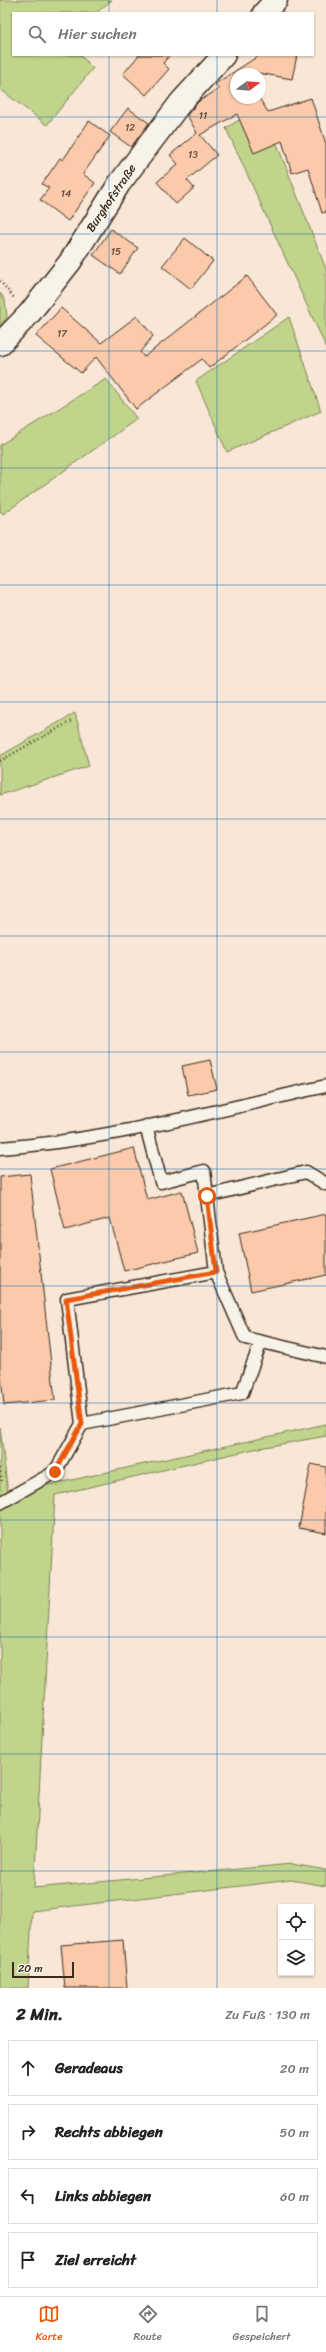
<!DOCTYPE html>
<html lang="de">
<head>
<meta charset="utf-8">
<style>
  body { margin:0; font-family:Sriracha,sans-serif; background:#f6f6f6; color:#222 }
  .controls { position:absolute; right:12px; bottom:12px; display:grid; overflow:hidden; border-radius:0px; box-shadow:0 1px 3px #0004 }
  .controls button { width:36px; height:36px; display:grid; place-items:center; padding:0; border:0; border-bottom:1px solid #e0e0e0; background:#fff; color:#222; font:20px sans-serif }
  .compass { position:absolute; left:230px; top:68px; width:36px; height:36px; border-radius:50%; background:#fff; box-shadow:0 1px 3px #0004; rotate:74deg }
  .scale { position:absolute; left:12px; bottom:10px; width:62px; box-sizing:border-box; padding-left:4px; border:2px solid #3b2a1e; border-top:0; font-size:11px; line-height:14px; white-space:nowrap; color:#3b2a1e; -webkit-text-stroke:3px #f7f3e8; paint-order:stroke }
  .stop { position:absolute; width:12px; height:12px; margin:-9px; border:3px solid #ea580c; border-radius:50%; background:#fff }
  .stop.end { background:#ea580c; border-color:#fff; box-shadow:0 1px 4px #0008 }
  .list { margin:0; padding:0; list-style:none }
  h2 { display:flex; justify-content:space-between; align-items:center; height:52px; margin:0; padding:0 16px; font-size:17px }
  h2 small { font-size:13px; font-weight:400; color:#767676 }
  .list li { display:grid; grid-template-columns:26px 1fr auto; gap:12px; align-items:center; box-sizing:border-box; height:56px; margin:0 8px 8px; padding:0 8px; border:1px solid #e0e0e0; border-radius:0px }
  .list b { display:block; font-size:15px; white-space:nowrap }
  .list em { font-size:13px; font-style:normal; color:#767676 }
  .icon { flex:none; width:22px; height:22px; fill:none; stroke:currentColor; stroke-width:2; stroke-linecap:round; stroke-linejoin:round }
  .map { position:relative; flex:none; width:326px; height:1988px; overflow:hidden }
  .search { position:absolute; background:#fff; box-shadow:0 1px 3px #0004; left:12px; right:12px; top:12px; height:44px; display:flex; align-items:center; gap:10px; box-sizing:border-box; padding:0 14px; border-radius:0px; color:#767676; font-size:15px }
  .sheet { height:308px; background:#fff }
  nav { display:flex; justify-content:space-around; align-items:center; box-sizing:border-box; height:56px; border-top:1px solid #e0e0e0; background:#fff; font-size:11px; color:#767676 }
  nav a { display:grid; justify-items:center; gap:2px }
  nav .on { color:#ea580c }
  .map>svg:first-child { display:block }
  .green { fill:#c0d58b; stroke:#7e8054 }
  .building { fill:#fbcaab; stroke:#3b2a1e }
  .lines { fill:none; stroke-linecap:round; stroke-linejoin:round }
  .lane-casing { stroke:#3b2a1e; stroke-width:15 }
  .street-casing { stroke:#3b2a1e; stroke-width:25 }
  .path { stroke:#3b2a1e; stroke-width:2.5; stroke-dasharray:1 3; stroke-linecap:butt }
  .lane { stroke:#f7f3e8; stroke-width:12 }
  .street { stroke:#f7f3e8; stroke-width:22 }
  .route { stroke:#ea580c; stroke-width:5 }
  .grid { fill:none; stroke:#1f6fb2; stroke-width:1; stroke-opacity:0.55 }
  .labels { text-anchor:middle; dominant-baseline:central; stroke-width:4; stroke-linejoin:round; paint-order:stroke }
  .number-label { font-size:10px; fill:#6b5241 }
  .street-label { font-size:12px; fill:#3b2a1e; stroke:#f7f3e8 }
</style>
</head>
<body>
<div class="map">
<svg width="326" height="1988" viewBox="0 0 326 1988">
  <rect width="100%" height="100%" fill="#f8e7d6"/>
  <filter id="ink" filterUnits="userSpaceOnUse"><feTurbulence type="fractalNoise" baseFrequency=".025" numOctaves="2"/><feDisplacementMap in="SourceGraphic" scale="8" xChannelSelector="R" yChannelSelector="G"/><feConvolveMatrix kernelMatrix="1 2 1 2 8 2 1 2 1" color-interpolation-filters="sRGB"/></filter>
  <g filter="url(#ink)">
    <path class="green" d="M0,0h112l-16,13h-83v42h67l13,13 -46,57 -47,-36z
      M262,106l64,163v78l-100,-219z
      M0,293l5,7 2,17 -7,9z
      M289,317l32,94 -94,41 -31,-71z
      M106,379l31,40 -134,95 -3,-3v-66z
      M75,713l14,53 -89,29v-39z
      M326,1424v12l-72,13 -199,46 -21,393 258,-24 34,6v16l-35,-6 -259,31 -4,77h-28v-561l8,67z"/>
    <path class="building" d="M139,55h31l-7,8 6,6 -23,26 -23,-21z
      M260,55h37l-5,24 -51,-9 3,4h-8v24h23l9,14 43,-14 15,46v68l-4,1 -14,-45 -16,5 -10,-32 -28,12 -17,-39 -37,21 17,20 -30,25 7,8 -18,16 -19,-22 21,-18 -8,-9 27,-22 -10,-18 12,-14 20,-12 -4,-5z
      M128,108l21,15 -18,24 -21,-15z
      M89,121l21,15 -27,38 12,9 -27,38 -28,-21 9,-12 -7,-4 18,-26 3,2z
      M111,229l27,19 -18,26 -27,-19z
      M185,238l28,23 -22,28 -29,-23z
      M247,276l30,39 -68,53 -7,-9 -66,50 -40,-52 -15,16 -45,-37 25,-28 40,35 36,-27 16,20 -13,16 4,5z
      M210,1060l7,29 -29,6 -6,-29z
      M134,1148l13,52 35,-9 16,62 -74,18 -14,-53 -45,12 -15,-61z
      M30,1174l25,226 -51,5 -4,-38v-190z
      M326,1214v61l-75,16 -12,-58z
      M311,1464l15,3v66l-27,-5z
      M123,1940l4,48h-62l-4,-43z"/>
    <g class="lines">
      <g class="lane-casing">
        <path id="lane" d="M0,1148c110,-8 219,-38 326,-62
          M207,1196l99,-24 20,12
          M216,1272l29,66 81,19
          M82,1424l160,-31 19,-51
          M0,1503l55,-31 27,-48 -15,-125 149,-27 -12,-101 -43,11 -15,-56"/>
      </g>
      <g class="street-casing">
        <path id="street" d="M264,13l12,-13
          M0,344l29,-30 41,-52 49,-78 62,-82 43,-47"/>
      </g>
      <path class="path" d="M0,281l15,18
        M0,761l73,-41
        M0,1468l2,15"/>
      <use href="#lane" class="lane"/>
      <use href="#street" class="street"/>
    </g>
  </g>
  <g class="lines" filter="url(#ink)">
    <path class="route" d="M55,1472l27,-48 -16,-125 150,-27 -9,-76"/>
  </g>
  <path class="grid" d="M109,0v13M217,0v13M109,55v1933M217,55v1933M0,117h326M0,234h326M0,351h326M0,468h326M0,585h326M0,702h326M0,819h326M0,936h326M0,1052h326M0,1169h326M0,1286h326M0,1403h326M0,1520h326M0,1637h326M0,1754h326M0,1871h326"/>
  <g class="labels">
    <g class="number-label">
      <text x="203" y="116">11</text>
      <text x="130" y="128">12</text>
      <text x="193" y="155">13</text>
      <text x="66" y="194">14</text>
      <text x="116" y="252">15</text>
      <text x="62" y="334">17</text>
    </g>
    <g class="street-label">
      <text transform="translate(111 198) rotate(-56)">Burghofstraße</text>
    </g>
  </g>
</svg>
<div class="controls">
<button><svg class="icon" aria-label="locate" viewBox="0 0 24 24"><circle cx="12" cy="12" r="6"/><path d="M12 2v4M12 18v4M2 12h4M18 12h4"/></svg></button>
<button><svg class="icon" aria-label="layers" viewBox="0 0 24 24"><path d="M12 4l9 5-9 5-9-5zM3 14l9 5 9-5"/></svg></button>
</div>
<svg class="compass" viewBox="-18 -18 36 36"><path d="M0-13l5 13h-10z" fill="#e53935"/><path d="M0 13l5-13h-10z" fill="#767676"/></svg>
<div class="scale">20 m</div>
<div class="stop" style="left:207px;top:1196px"></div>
<div class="stop end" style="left:55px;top:1472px"></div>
<div class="search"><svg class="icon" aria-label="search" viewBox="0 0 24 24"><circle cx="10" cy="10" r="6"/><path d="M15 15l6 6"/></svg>Hier suchen</div>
</div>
<section class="sheet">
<h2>2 Min.<small>Zu Fuß · 130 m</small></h2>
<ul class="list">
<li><svg class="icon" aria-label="ahead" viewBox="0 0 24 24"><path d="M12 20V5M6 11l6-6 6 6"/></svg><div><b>Geradeaus</b></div><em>20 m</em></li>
<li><svg class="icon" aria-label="right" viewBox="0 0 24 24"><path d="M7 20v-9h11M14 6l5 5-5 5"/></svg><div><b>Rechts abbiegen</b></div><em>50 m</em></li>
<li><svg class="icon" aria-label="left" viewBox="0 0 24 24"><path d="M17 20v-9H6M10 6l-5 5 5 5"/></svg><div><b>Links abbiegen</b></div><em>60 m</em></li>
<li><svg class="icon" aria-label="arrive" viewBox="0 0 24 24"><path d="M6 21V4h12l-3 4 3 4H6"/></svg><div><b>Ziel erreicht</b></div></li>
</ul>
</section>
<nav>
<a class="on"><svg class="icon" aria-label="map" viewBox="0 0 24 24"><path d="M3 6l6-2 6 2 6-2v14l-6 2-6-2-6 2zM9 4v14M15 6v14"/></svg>Karte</a>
<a><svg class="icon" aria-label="directions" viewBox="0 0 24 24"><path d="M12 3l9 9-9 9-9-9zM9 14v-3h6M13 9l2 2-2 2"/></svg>Route</a>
<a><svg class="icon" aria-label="saved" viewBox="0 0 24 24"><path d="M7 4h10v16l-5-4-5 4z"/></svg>Gespeichert</a>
</nav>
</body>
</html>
